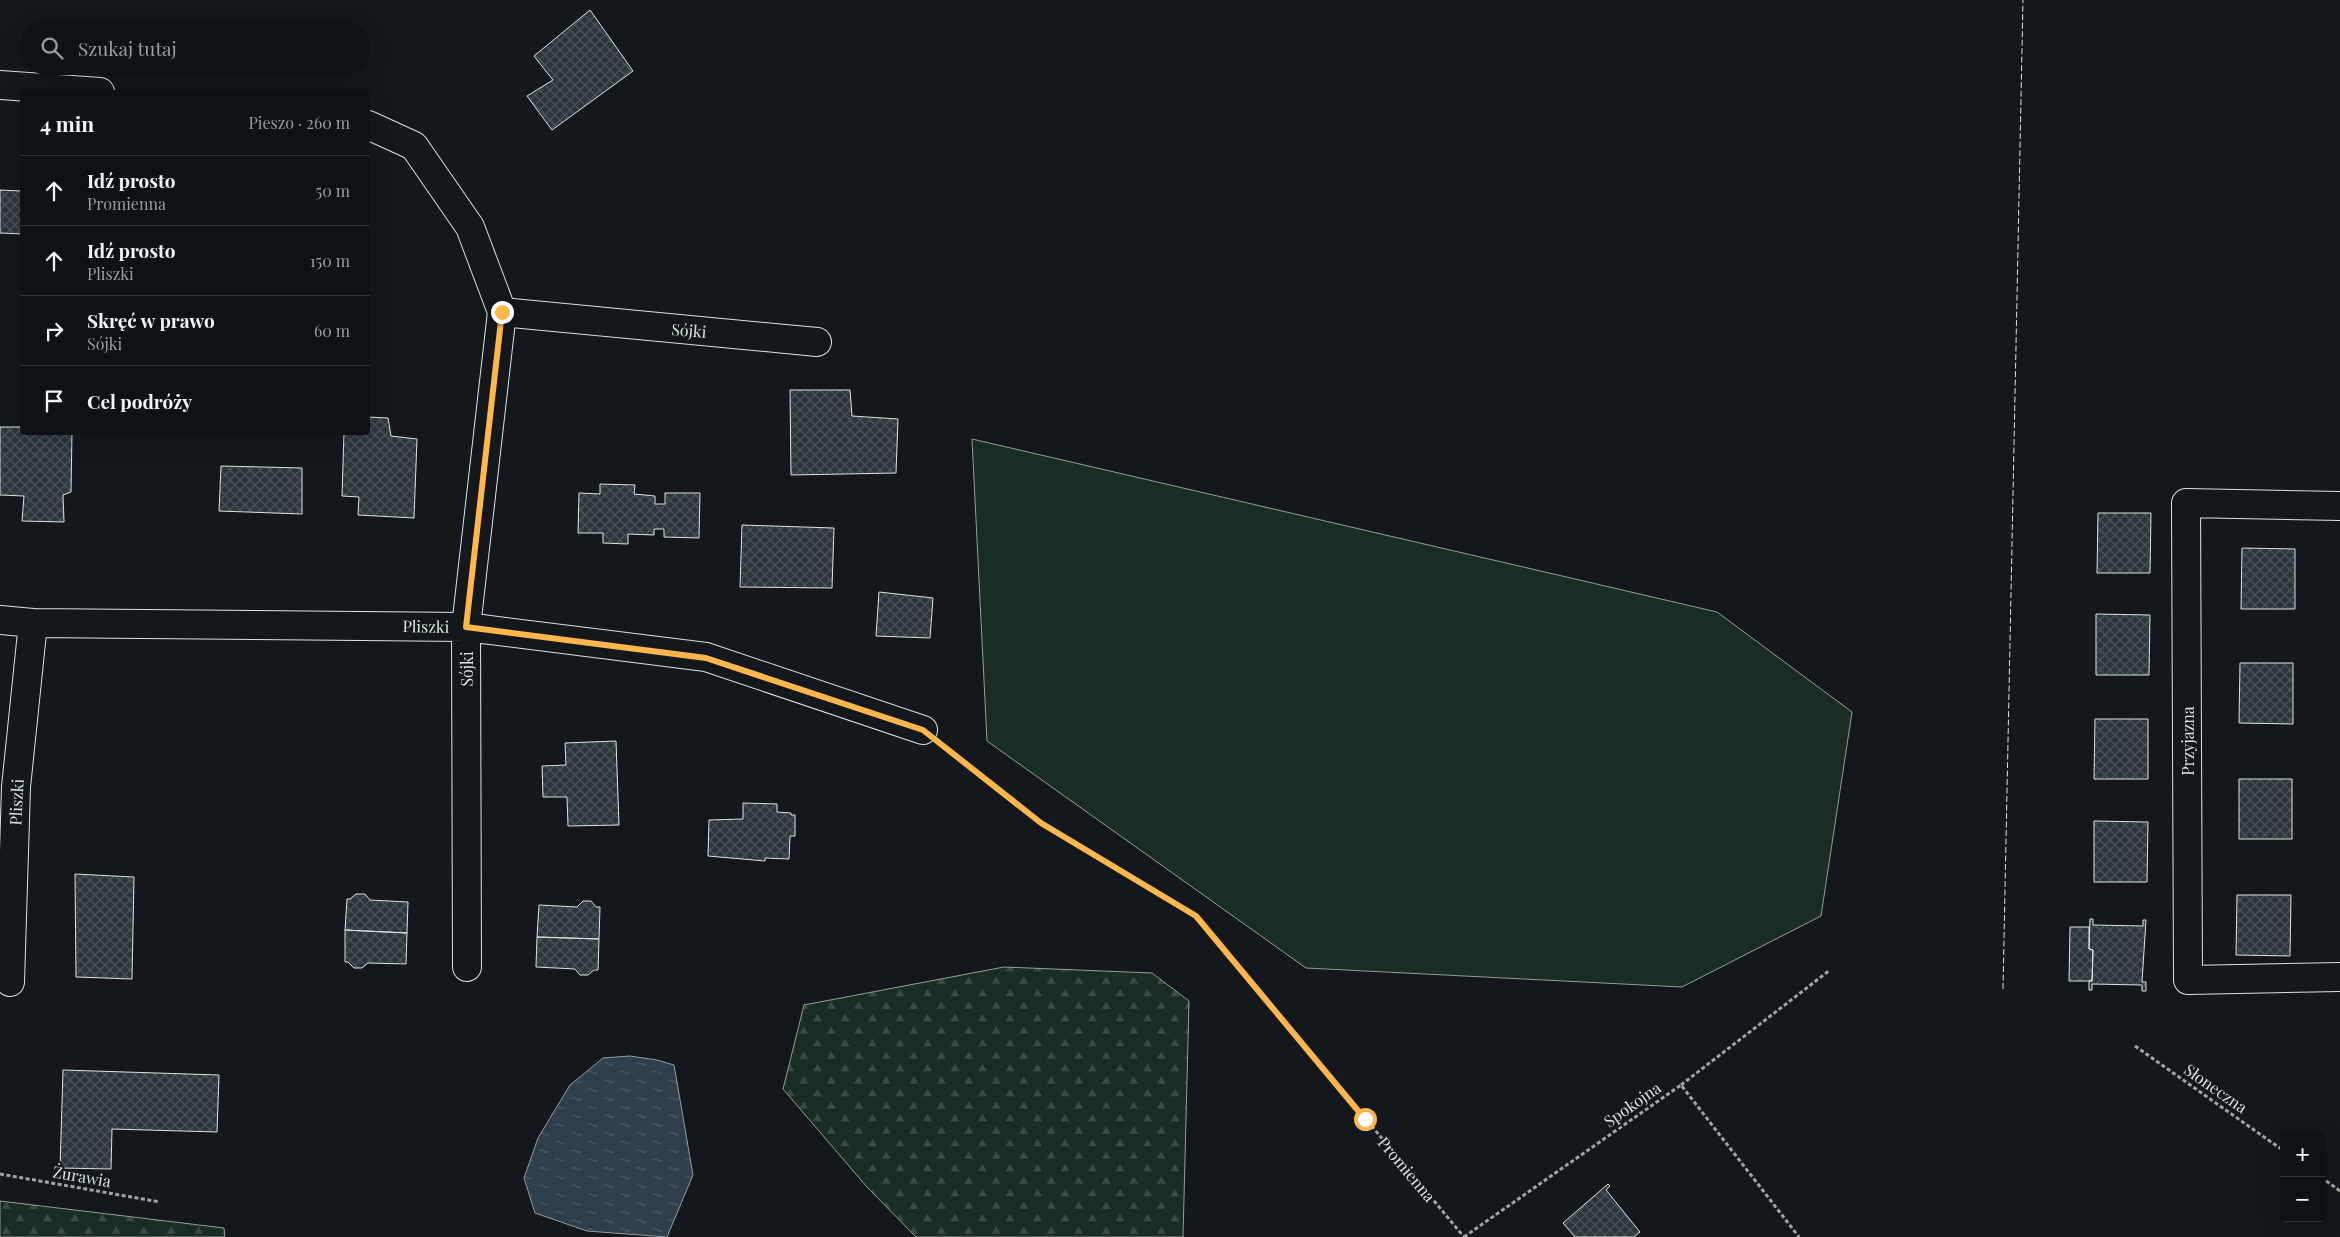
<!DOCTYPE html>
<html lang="pl">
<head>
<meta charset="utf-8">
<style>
  body { margin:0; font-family:"Playfair Display",serif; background:#181b1e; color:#f1f3f6 }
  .controls { position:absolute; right:15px; bottom:15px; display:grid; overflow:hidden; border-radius:5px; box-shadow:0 5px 20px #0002 }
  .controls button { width:45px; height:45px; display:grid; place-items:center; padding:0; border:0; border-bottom:1px solid #2f3234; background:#0f1215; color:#f1f3f6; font:25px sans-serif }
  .stop { position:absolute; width:15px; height:15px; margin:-11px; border:4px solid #ffb74d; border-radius:50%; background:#fff }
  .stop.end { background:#ffb74d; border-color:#fff; box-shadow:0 1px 5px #0008 }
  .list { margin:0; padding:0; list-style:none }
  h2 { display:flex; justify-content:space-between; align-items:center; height:65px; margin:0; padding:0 20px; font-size:21px }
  h2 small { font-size:16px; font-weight:400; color:#9b9ea0 }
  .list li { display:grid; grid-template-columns:32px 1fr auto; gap:15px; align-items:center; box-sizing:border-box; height:70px; padding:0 20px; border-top:1px solid #2f3234 }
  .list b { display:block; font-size:19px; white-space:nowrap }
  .list p { margin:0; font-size:16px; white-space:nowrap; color:#9b9ea0 }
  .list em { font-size:16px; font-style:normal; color:#9b9ea0 }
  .icon { flex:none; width:28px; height:28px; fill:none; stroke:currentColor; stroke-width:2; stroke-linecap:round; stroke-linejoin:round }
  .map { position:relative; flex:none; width:2340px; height:1237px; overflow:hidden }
  .search { position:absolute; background:#0f1215; box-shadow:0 5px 20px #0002; left:20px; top:20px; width:350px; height:55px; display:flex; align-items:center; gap:12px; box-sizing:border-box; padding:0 18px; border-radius:28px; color:#9b9ea0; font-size:19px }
  .panel { position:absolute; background:#0f1215; box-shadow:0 5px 20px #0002; left:20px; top:90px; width:350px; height:345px; border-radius:5px }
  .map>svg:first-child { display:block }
  .grass { fill:#1a2d24; stroke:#939e99 }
  .forest { fill:url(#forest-firs); stroke:#939e99 }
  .water { fill:url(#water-ripples); stroke:#939e99 }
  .building { fill:url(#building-cross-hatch); stroke:#d8e6dc }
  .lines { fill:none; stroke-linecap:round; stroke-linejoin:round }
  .street-casing { stroke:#d8e6dc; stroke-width:30 }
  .path { stroke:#9da8a2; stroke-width:3; stroke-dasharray:4 2.5; stroke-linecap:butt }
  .street { stroke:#14181c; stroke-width:28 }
  .fence { stroke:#d8e6dc; stroke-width:1; stroke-dasharray:6 2.5; stroke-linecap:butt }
  .route { stroke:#ffb74d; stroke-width:6 }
  .labels { text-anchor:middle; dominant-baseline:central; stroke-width:4; stroke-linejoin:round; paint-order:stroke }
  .street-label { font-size:16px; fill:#d8e6dc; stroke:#14181c }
</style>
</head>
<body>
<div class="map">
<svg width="2340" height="1237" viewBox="0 0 2340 1237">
  <defs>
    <pattern id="forest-firs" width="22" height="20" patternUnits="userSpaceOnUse" patternTransform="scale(1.25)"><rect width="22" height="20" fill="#1a2d24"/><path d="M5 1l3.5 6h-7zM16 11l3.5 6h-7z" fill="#3b4b43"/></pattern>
    <pattern id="water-ripples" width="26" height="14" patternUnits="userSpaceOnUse" patternTransform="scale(1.25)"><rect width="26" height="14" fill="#2f3f4d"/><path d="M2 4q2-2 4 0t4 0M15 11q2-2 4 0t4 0" fill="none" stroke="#4c5b66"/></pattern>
    <pattern id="building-cross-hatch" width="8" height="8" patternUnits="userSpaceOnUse" patternTransform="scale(1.25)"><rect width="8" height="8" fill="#2c363c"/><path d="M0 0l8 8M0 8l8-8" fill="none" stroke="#4a5358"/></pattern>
  </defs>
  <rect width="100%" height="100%" fill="#14181c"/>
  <path class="grass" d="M972,439l745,173 135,100 -31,204 -139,71 -376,-19 -319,-227z"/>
  <path class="forest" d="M1004,967l148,6 37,28 -6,236h-267l-49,-50 -84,-98 21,-84z
    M0,1201l224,27 1,9h-225z"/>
  <path class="water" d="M630,1056l27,4 17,5 19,110 -26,62 -80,-6 -52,-18 -11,-35 14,-40 32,-53 33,-27z"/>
  <path class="building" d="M590,10l43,61 -81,59 -25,-34 26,-16 -19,-24z
    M22,182v52l-22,-1v-43l21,1z
    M790,390h60l2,26 46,3 -2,54 -105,2z
    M368,417l20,1 3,18 26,3 -3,79 -56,-3 1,-18 -17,-1 2,-64h24z
    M0,427h22v5h50l-1,60 -8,3 1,27 -42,-1 2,-25 -24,-1z
    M221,466l81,2v46l-83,-3z
    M600,484l35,1 -1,9 21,2v8h10v-11h35l-1,45 -35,-1v-8h-10v6l-26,-1v10l-25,-1v-10h-25l1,-40 21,1z
    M2098,513h53l-1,60h-53z
    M742,525l92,3 -2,60 -92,-1z
    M2242,548l53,1v60h-54z
    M879,592l54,6 -3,40 -54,-2z
    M2096,614l54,1 -1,60h-53z
    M2240,663h53v61l-54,-1z
    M2095,719h53v60h-54z
    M616,741l3,84 -51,1 -1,-29h-24l-1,-31 24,-1 -1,-22z
    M2239,779h53v60h-53z
    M743,803l34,1v8l14,1v2h4v21h-5l-1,23 -24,-1v3l-57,-5 1,-36 34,-1z
    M2094,821l54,1 -1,60h-53z
    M75,874l59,3 -2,102 -56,-2z
    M356,894h9l5,6 38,2 -1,31 -62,-3 2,-31h3z
    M2237,895h54l-1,61 -54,-1z
    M583,901h8l5,6h4l-1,32 -62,-2 2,-32 38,2z
    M2090,919h3v6l50,1v-6h3l-4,62h4v9h-4v-6l-50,-1v6h-3v-9h3l1,-31 -4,-1z
    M2070,927h19v22l4,1 -1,31h-23z
    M345,930l62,3 -1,31 -38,-1 -6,5h-8l-6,-6h-3z
    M537,937l62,2 -1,31h-4l-6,5h-8l-5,-6 -39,-2z
    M63,1070l156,5 -2,57 -105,-3 -1,40 -51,-1z
    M1608,1184l2,2 -4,4 34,42 -6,5h-59l-12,-14z"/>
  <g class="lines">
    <g class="street-casing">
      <path id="street" d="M0,85l100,7
        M368,125l46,21 56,81 32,85 -36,315 1,340
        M502,312l315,30
        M2340,506l-154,-3 2,477 152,-3
        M0,620l33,3 433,4 240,30 217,73
        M10,982l6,-195 17,-164"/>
    </g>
    <path class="path" d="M949,750l92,73 156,93 267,321
      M2135,1046l149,105
      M1681,1085l149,-115
      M0,1174l160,28
      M2321,1177l19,14
      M1464,1237l217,-152 118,152"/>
    <use href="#street" class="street"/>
    <path class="fence" d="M2003,989l20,-989"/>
  </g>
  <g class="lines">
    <path class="route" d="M502,312l-36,315 240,31 217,72 118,93 155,93 169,203"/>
  </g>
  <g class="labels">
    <g class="street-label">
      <text transform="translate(689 330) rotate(5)">Sójki</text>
      <text transform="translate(426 626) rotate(1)">Pliszki</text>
      <text transform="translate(466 669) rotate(-90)">Sójki</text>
      <text transform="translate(2187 741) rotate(-90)">Przyjazna</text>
      <text transform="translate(16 802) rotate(-87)">Pliszki</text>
      <text transform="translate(2216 1088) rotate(35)">Słoneczna</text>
      <text transform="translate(1632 1104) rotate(-35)">Spokojna</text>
      <text transform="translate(1407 1169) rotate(50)">Promienna</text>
      <text transform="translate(82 1176) rotate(10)">Żurawia</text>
    </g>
  </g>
</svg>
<div class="controls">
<button>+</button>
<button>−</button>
</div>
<div class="stop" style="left:1365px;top:1119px"></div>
<div class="stop end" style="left:502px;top:312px"></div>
<div class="search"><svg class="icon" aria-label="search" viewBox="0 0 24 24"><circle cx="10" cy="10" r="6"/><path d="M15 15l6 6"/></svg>Szukaj tutaj</div>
<section class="panel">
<h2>4 min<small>Pieszo · 260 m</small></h2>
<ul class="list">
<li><svg class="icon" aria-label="ahead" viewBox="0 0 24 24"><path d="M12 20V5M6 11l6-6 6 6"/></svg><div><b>Idź prosto</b><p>Promienna</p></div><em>50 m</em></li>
<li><svg class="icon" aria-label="ahead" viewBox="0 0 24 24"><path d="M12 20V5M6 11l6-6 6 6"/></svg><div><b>Idź prosto</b><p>Pliszki</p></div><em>150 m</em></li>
<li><svg class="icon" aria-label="right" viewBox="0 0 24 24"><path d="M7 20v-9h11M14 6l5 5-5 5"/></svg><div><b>Skręć w prawo</b><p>Sójki</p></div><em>60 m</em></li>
<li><svg class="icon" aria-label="arrive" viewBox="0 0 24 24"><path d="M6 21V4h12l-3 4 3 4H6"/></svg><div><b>Cel podróży</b></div></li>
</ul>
</section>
</div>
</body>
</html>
